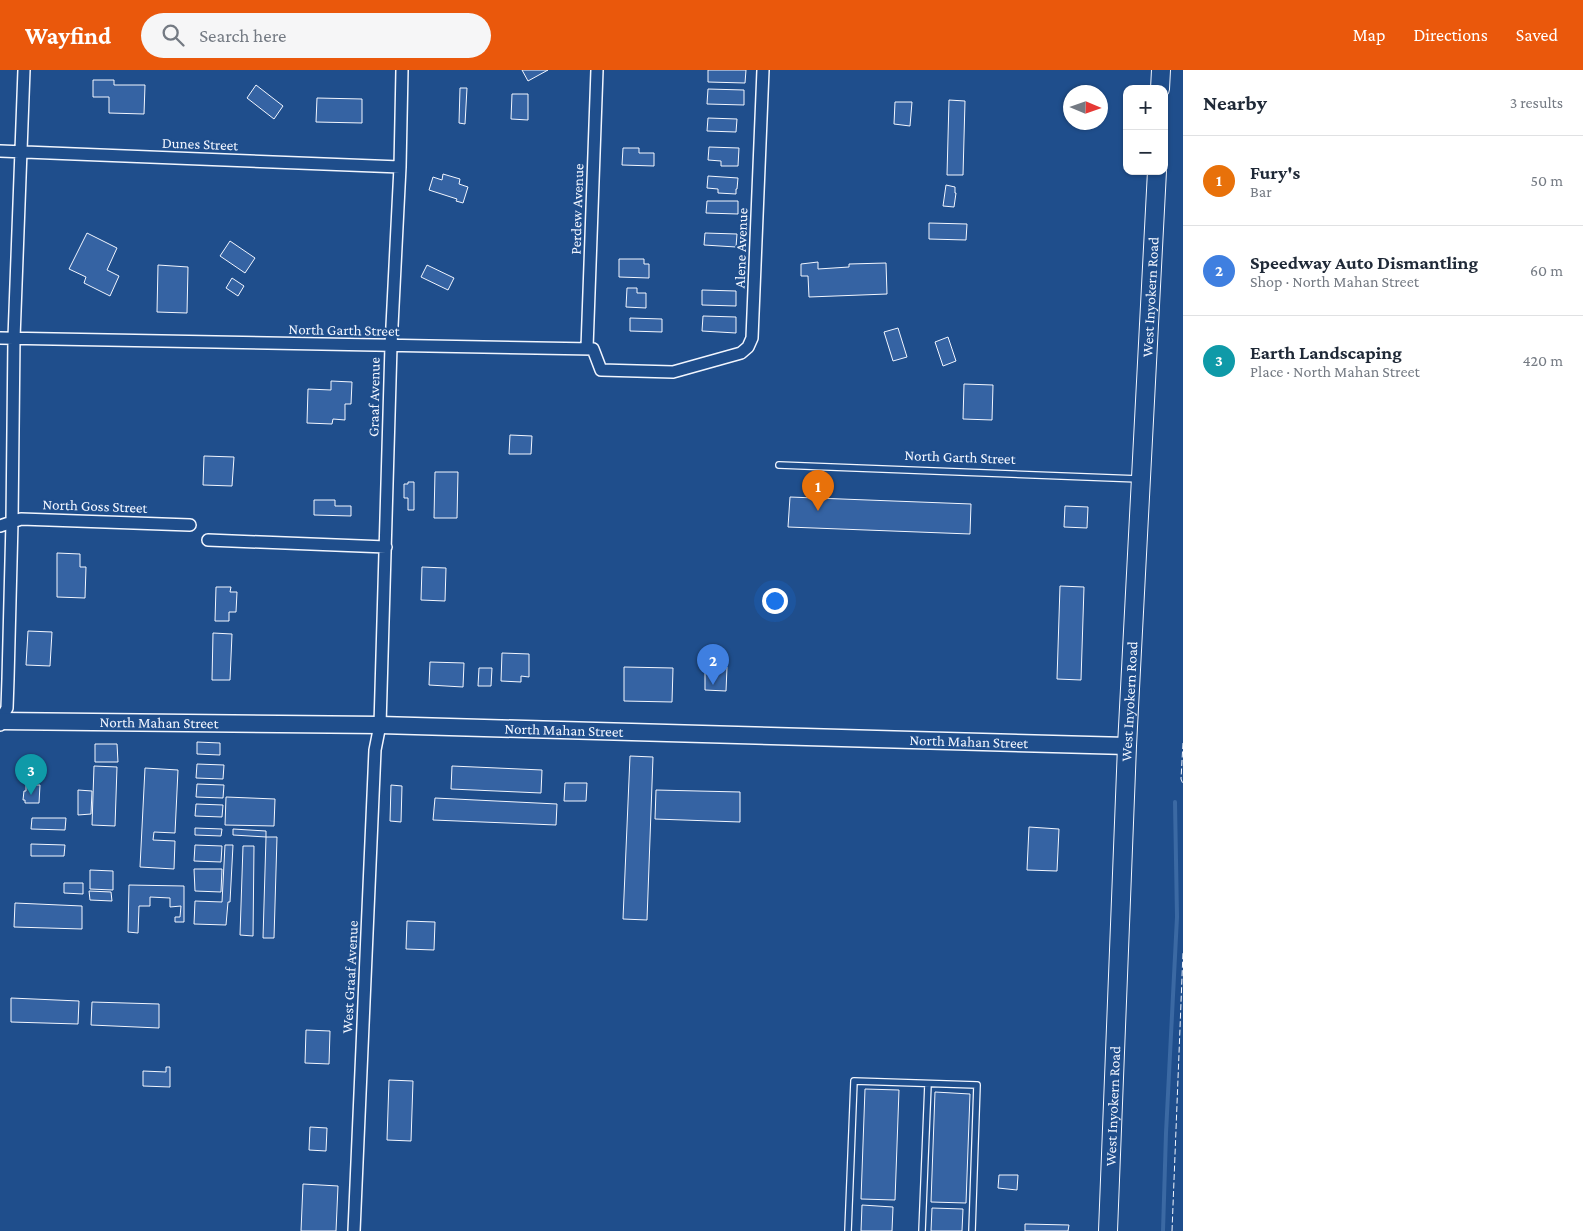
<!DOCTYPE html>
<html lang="en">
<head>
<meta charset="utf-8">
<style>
  body { margin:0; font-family:"Crimson Pro",serif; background:#f6f6f7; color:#1f2937 }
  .controls { position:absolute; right:15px; top:15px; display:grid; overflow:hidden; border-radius:10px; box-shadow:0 1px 4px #0004 }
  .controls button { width:45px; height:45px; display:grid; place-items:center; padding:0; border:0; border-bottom:1px solid #e0e1e3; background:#fff; color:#1f2937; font:25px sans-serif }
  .compass { position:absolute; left:1063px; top:15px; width:45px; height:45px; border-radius:50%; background:#fff; box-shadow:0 1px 4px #0004; rotate:92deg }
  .you { position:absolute; left:774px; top:530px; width:18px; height:18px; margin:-12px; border:4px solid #fff; border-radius:50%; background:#1a73e8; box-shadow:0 0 0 8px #1a73e833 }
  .badge { display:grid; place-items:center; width:32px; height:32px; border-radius:50%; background:#ea580c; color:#fff; font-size:16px; font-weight:700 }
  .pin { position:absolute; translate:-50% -41px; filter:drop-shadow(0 1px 2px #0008) }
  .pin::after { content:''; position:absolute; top:26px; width:18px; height:15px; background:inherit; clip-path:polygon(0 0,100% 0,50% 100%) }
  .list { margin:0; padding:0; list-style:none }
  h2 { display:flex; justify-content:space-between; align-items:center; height:65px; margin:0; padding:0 20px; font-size:21px }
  h2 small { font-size:16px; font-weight:400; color:#747a83 }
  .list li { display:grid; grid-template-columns:32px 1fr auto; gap:15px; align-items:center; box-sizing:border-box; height:90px; padding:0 20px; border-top:1px solid #e0e1e3 }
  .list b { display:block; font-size:19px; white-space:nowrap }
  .list p { margin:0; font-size:16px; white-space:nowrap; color:#747a83 }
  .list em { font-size:16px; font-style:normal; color:#747a83 }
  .icon { flex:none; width:28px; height:28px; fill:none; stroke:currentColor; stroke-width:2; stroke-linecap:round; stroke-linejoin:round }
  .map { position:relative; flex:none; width:1183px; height:1161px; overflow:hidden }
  header { display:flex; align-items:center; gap:30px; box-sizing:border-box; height:70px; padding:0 25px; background:#ea580c; color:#fff }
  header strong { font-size:24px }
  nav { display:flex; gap:28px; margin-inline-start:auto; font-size:18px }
  .search { width:350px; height:45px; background:#f6f6f7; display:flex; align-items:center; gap:12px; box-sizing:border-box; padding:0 18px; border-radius:28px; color:#747a83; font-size:19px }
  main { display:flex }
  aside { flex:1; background:#fff }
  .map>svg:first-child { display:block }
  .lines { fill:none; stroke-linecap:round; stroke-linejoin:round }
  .stream { stroke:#3b69a3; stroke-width:4 }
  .building { fill:#3563a3; stroke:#f2f6ff }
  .lane-casing { stroke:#f2f6ff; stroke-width:8 }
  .street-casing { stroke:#f2f6ff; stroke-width:14 }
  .secondary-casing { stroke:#f2f6ff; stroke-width:19 }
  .primary-casing { stroke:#f2f6ff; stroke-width:20 }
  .lane { stroke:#1f4e8c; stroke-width:5.5 }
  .street { stroke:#1f4e8c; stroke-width:11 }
  .secondary { stroke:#1f4e8c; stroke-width:16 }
  .primary { stroke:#1f4e8c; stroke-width:18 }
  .fence { stroke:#f2f6ff; stroke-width:1; stroke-dasharray:6 2.5; stroke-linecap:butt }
  .labels { text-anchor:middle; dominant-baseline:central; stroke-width:4; stroke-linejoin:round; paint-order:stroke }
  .street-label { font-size:15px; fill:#f2f6ff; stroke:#1f4e8c }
</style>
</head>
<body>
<header>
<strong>Wayfind</strong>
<div class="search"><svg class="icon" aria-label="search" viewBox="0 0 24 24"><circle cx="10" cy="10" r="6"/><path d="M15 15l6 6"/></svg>Search here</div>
<nav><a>Map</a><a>Directions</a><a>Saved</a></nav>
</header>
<main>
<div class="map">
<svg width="1183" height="1161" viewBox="0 0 1183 1161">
  <rect width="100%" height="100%" fill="#1f4e8c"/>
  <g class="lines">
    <path class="stream" d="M1163,1161l3,-98 11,-216 -2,-115"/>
  </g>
  <path class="building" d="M522,0h26l-20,11z
    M708,0h38l-1,13 -37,-1z
    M93,10h21v5h31l-1,29 -35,-1v-16h-16z
    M256,15l27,21 -9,13 -27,-21z
    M460,18h7l-2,36 -6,-1z
    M708,19l36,1v15l-37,-1z
    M512,24h16v26l-17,-1z
    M317,28l45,1v24l-46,-1z
    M949,30l16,1 -2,74h-16z
    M895,32h17l-2,24 -16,-2z
    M708,48l29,1 -1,13 -29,-1z
    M709,77l30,1 -1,18h-17v-5l-13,-1z
    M623,78h16v5h15v13l-32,-1z
    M443,104l17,5 -1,5 9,3 -5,16 -7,-2 1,-2 -28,-9 4,-13 9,3z
    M708,106l30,2 -1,11h-1v5l-18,-1v-4l-11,-1z
    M946,115l9,2v6h1l-2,14 -11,-1z
    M707,131h31v13l-32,-1z
    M929,153l38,1 -1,16 -37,-1z
    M87,163l30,15 -10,22 12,6 -9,20 -26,-13 2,-6 -17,-8z
    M705,163l32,1 -1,13 -32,-2z
    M230,171l25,17 -10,15 -25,-17z
    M619,189h25v5h5v14l-30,-1z
    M818,192v7l31,-2v-3l37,-1 1,31 -78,3 -1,-21h-7v-12z
    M158,195l30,2 -1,46 -30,-1z
    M427,195l27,13 -6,12 -27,-13z
    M232,208l12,8 -6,10 -12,-8z
    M627,218h10v5h9v15l-20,-1z
    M702,220l34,1v15l-34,-1z
    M703,246l33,1v16l-34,-2z
    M630,248l32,1v13l-32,-1z
    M898,258l9,29 -14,4 -9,-29z
    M948,267l8,24 -13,5 -8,-24z
    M331,311l21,1 -1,22h-6v16l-12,-1 -1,5 -25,-1 1,-34 23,1z
    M964,314l29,1 -1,35 -29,-1z
    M510,365l22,1 -1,18h-22z
    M204,386l30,1 -2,29 -29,-1z
    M435,402h23l-1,46h-23z
    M408,412h6v28h-6v-12h-4v-14h4z
    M790,427l181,7 -1,30 -182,-7z
    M314,430h21v6h16v10l-37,-1z
    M1065,436l23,1 -1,21 -23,-1z
    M57,483l23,1v13h6l-1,31 -28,-1z
    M422,497l24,1 -1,33 -24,-1z
    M1060,516l24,1 -3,93 -24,-1z
    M216,517h15l-1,5h7l-1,20h-7v9h-14z
    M28,561l24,1 -2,34 -24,-1z
    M213,563l19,1 -2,46h-18z
    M502,583l27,1v23l-8,-1v6l-20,-1z
    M430,592l34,1 -1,24 -34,-2z
    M624,597l49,1 -1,34 -48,-1z
    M705,597h22l-1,24 -21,-1z
    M479,598h13l-1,18h-13z
    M197,672l23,1v12l-23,-1z
    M95,674h22l1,18h-23z
    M630,686l23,1 -6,163 -24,-1z
    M197,694l27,1 -1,14 -27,-1z
    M94,696l23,1 -2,59 -23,-1z
    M452,696l90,4 -1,23 -90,-4z
    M145,698l33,2 -3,63 -21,-1 -1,8 22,1 -1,28 -34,-2z
    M565,713h22l-1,18h-22z
    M197,714l27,1 -1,13 -27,-1z
    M26,715h14l-1,18h-14v-3h-2l1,-9h2z
    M391,715l11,1 -1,36 -11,-1z
    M78,720l14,1 -1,23 -13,1z
    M656,720l84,2v30l-85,-3z
    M226,727l49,2 -1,27 -49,-1z
    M435,728l122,6 -1,21 -123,-5z
    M196,734l27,1 -1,12 -27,-1z
    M32,748h34l-1,12 -34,-1z
    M1029,757l30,2 -2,42 -30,-1z
    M195,758l27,1 -1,7 -26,-1z
    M233,759l33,2v6l-33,-2z
    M266,767h11l-3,101h-11z
    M31,774l34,1 -1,11h-33z
    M195,775l27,1 -1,16 -27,-1z
    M225,775h8l-3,57h-2l-2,23 -32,-1 1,-23 27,1z
    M243,776h11l-1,90 -13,-1z
    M194,799h28l-1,23 -26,-1z
    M90,800l23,1v19l-23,-1z
    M64,813h19v11l-19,-1z
    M129,815l55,1v36h-9v-5h5l1,-11 -11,1v-9l-20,-1v9h-11l-1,27 -10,-1z
    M89,821l22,1 1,9 -22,-1z
    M15,833l67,3v23l-68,-2z
    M407,851l28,1 -1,28 -28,-1z
    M11,928l68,3 -1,23 -67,-2z
    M92,932l67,2v24l-68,-3z
    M306,960l24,1 -1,33 -24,-1z
    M166,997h4v20l-27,-1v-15l23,1z
    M389,1010l24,1 -2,60 -24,-1z
    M865,1019l34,1 -4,110 -34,-1z
    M935,1022l35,2 -4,109 -35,-1z
    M310,1057l17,1 -1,23 -17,-1z
    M999,1105h19l-1,15 -19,-2z
    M303,1114l35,2 -2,45h-35z
    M862,1135l31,2 -1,24h-31z
    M932,1138l31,1 -1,22h-31z
    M1025,1154l44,1 -1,6h-43z"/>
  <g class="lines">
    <g class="lane-casing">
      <path id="lane" d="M779,395l360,14
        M848,1161l6,-150 123,4 -5,146
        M922,1161l6,-147"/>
    </g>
    <g class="street-casing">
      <path id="street" d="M0,81l400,16
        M0,268l593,11 8,21 72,2 68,-19 7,-6 4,-9 11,-268
        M587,278l10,-278
        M0,456l21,-7 169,6
        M208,470l178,7
        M0,655v-4l7,-13 1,-29 4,-157 2,-184 10,-268
        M354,1161l21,-481 5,-25 11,-379 9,-179 2,-97"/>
    </g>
    <g class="secondary-casing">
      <g id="secondary">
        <path id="s1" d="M0,651l380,4 747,21"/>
      </g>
    </g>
    <g class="primary-casing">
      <g id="primary">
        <path d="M1160,19l1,-19"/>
        <path id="s2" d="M1108,1161l19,-485 30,-575"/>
      </g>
    </g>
    <use href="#lane" class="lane"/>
    <use href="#street" class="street"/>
    <use href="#secondary" class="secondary"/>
    <use href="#primary" class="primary"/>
    <path class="fence" d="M1183,673l-2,36 2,5
      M1172,1161l11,-279"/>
  </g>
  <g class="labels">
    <g class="street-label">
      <text transform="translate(200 74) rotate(2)">Dunes Street</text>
      <text transform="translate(577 139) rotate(-88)">Perdew Avenue</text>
      <text transform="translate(741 178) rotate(-88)">Alene Avenue</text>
      <text stroke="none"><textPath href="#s2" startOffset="935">West Inyokern Road</textPath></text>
      <text transform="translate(344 260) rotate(1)">North Garth Street</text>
      <text transform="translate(374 327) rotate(-89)">Graaf Avenue</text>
      <text transform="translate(960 387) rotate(2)">North Garth Street</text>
      <text transform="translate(95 436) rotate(2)">North Goss Street</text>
      <text stroke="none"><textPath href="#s2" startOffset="530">West Inyokern Road</textPath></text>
      <text stroke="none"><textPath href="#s1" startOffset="159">North Mahan Street</textPath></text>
      <text stroke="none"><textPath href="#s1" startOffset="564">North Mahan Street</textPath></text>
      <text stroke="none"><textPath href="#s1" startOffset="969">North Mahan Street</textPath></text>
      <text transform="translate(350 907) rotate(-87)">West Graaf Avenue</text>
      <text stroke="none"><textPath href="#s2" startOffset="125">West Inyokern Road</textPath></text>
    </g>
  </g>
</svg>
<div class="controls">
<button>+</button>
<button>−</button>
</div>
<svg class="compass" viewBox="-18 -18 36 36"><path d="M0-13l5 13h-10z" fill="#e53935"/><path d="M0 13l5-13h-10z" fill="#747a83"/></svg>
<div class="you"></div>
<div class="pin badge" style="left:818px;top:441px;background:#e8710a">1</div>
<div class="pin badge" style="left:713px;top:615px;background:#3f7fe0">2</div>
<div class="pin badge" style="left:31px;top:725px;background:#0f9aa8">3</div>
</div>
<aside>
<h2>Nearby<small>3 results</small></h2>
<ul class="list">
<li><span class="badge" style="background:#e8710a">1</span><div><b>Fury's</b><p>Bar</p></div><em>50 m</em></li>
<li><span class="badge" style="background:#3f7fe0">2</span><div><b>Speedway Auto Dismantling</b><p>Shop · North Mahan Street</p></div><em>60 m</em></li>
<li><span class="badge" style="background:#0f9aa8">3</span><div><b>Earth Landscaping</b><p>Place · North Mahan Street</p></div><em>420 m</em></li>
</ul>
</aside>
</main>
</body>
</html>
